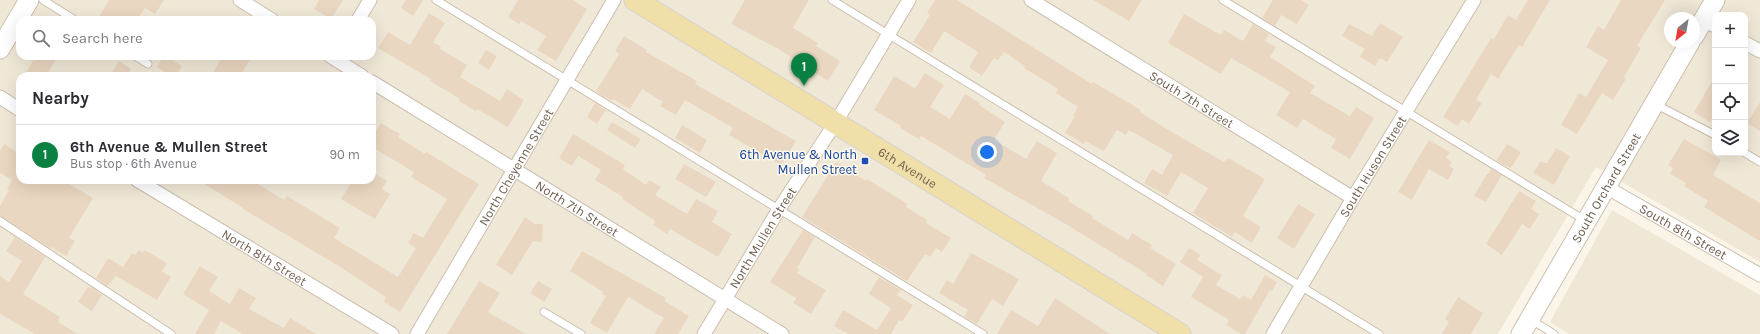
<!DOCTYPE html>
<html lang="en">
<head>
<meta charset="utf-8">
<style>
  body { margin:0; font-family:Karla,sans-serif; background:#f7f7f7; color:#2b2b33 }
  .controls { position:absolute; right:12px; top:12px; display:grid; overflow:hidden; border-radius:8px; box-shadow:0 4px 16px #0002 }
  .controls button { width:36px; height:36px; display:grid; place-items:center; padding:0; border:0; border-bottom:1px solid #e1e1e2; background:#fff; color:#2b2b33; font:20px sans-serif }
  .compass { position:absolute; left:1664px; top:12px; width:36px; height:36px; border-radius:50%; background:#fff; box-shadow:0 4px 16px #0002; rotate:211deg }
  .you { position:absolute; left:987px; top:152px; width:14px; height:14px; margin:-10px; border:3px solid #fff; border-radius:50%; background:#1a73e8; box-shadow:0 0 0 6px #1a73e833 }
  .badge { display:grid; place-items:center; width:26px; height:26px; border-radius:50%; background:#0b8043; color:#fff; font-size:13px; font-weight:700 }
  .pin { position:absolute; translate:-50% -33px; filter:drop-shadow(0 1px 2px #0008) }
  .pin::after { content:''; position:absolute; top:21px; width:14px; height:12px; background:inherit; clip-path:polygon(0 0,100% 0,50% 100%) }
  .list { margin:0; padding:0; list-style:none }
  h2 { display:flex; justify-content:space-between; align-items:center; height:52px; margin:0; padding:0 16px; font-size:17px }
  h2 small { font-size:13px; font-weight:400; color:#7c7c81 }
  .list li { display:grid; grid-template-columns:26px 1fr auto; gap:12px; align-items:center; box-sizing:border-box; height:60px; padding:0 16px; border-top:1px solid #e1e1e2 }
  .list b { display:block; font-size:15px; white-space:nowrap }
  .list p { margin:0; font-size:13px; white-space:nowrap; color:#7c7c81 }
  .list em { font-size:13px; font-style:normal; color:#7c7c81 }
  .icon { flex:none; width:22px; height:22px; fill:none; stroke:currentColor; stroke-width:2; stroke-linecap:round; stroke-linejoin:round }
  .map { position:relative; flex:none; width:1760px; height:334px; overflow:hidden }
  .search { position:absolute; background:#fff; box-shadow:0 4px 16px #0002; left:16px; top:16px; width:360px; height:44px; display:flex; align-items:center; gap:10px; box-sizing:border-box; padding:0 14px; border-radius:12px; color:#7c7c81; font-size:15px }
  .panel { position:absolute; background:#fff; box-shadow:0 4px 16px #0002; left:16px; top:72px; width:360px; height:112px; border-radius:12px }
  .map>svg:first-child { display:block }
  .residential { fill:#f0e8d7; fill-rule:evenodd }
  .building { fill:#ead7c1 }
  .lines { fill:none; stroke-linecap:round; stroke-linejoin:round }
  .lane-casing { stroke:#cabeaf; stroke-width:9 }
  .street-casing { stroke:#cabeaf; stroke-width:15 }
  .secondary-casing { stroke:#ccbfad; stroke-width:21 }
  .primary-casing { stroke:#d7d2ce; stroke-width:23 }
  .lane { stroke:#fff; stroke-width:7 }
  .street { stroke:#fff; stroke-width:13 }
  .secondary { stroke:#fff; stroke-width:19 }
  .primary { stroke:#f0dfa8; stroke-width:21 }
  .transit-dot { fill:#1a4fb4; stroke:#fdf9ed; stroke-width:1.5 }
  .labels { text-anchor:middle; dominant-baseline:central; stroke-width:3; stroke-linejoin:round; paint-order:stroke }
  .street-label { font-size:13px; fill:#705f4f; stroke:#fdf9ed }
  .transit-label { font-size:13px; fill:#164399; stroke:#fdf9ed; text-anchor:end }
</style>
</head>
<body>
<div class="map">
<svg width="1760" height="334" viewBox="0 0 1760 334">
  <rect width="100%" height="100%" fill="#faf5e8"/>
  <path class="residential" d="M0,0h1760v262l-164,-95 -98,167h-1498zM1715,15h30v138h-30zM1670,18h24v24h-24zM20,20h352v36h-352zM20,76h352v104h-352z
    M1612,210l148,85v39h-191l-19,-12z"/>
  <path class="building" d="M109,0h55l-9,14 -10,-6 -8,12h-40z
    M319,0h24l-12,19 -17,-10z
    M406,0h17l-10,16 -12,-8z
    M518,0h55l14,9 -31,52 -19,-11 9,-14 -25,-15 -2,3 -11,-7z
    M745,0h64l-16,28 25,15 -2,3 24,15 -12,20 -48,-31 -49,-26z
    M935,0h22l135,84 1,-2 48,28 -1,2 25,16 59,34 1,-2 1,1 2,-3 37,21 -22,37 18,11 -9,16 -17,-11 -3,5 -39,-24 15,-25 -27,-16 -14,24 -23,-13 8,-14 10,6 11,-20 -44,-25 -3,5 -9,-5 -13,21 -19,-10 -1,3 -19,-11 10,-17 -2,-1 5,-8 -22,-14 2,-4 -34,-21 1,-2 -21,-14 -6,8 -4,-2 -12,18 -13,-9 9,-15 -34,-21 -13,22 -18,-11 17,-27 -3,-2z
    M1093,0h49l-13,21z
    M1273,0h28l8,5 -12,19 -16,-9 -6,11 -13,-8z
    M1528,0h22l-28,47 -3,-2 -21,34 -7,-5 -15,26 6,3 -13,21 -7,-5 -4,7 -15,-9 48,-79 3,1 14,-24 8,5z
    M1621,0h44l-28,46 4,2 -17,29 2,2 -13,21 -11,-7 -25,41 -16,-9 18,-32 7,4 22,-37 -22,-13 12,-21 6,4z
    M429,13l16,10 -12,19 8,5 -1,2 27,16 -7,12 40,24 7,-12 17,11 -16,27 -31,-18 -1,2 -17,-10 1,-2 -30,-18 1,-2 -53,-31 10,-16 22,13z
    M1184,14l37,21 3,-5 19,11 10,-17 16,10 -4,7 11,6 -6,10 45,29 -5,7 40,23 6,-9 18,11 -24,41 -19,-11 5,-9 -33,-20 -6,9 -21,-13 14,-23 -59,-34 -10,16 -53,-31z
    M1380,23l23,14 -16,25 -7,-4 -5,8 -15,-9 5,-8 -23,-13 7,-12 23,12z
    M624,36l23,14 -1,2 51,29 -2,3 101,57 -15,24 -52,-30 4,-7 -48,-28 -9,15 -16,-9 3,-4 -21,-13 -12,20 -17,-10 -1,2 -11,-6 -5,-4 23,-37 -4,-3z
    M486,50l11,6 -8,14 -11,-7z
    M36,56h22l-12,20h-22z
    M164,56l18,10 -6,10h-5l-14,-9z
    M223,56h29l-12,20h-29z
    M119,61l12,8 -4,7h-17z
    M925,73l19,12 -14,22 20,12 15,-25 15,9 -1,2 26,17 -11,18 32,19 11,-18 20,12 -16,28 28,17 -1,3 25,15 -1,2 36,22 4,-7 20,12 -2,3 26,16 -13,22 -17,-11 1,-1 -83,-51 -80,-45 2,-3 -65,-39 -2,3 -19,-11 1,-2 -27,-16 20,-34 21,12z
    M1715,76v37l-5,9 -16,-10z
    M1760,102v29l-13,-8z
    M595,103l11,7 -9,14 -10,-7z
    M612,122l29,17 -6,9 -28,-18z
    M381,123l19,11 -2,3 27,17 1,-2 53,32 -79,128 -16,-10 2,-5 -49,-32 -94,-56v-1l-45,-28h53l33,20 3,-4 53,32 -6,10 64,39 18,-29 -8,-5 6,-10 9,5 24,-39 -36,-22 3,-5 -42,-25v-10z
    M682,125l25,15 -7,13 -25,-15z
    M573,134l52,31 -2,4 23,16 3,-5 12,7 -6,8 32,19 9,-15 22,12 -6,11 20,12 -14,23 -48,-28 -3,5 -14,-9 2,-4 -33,-22 1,-2 -28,-17 6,-10 -23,-14 -6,10 -13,-8z
    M1684,139l37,21 -8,15 47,28v38l-56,-34 4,-6 -24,-15 2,-3 -16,-9 3,-6 -5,-3z
    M1429,140l21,12 -4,6 6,4 -3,4 5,3 -6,11 -19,-11 -17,31 -14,-8z
    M4,144l16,10v26h42l31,18 -24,40 6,3 -9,15 -15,-9 -1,1 -50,-32v-10l9,-16 -2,-1 5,-9 -12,-7v-22z
    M1507,144l14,8 -10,16 -15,-7z
    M1556,148l14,8 -16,29 -21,-12 7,-11 7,1z
    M836,162l30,19 1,-2 41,25 -2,3 21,13 -1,3 25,15 -9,14 -6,-4 -6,9 -5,-3 -18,27 -105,-64z
    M684,164l32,18 -10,15 -31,-18z
    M1491,169l11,6 -16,27 -12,-6 13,-22h1z
    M372,172l15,9 -5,8 8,5 -15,25 -34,-20 12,-19h19z
    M1519,191l17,10 -5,8 8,5 -9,15 -8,-5 -20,31 -16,-11z
    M1298,204l17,10 -21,35 -17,-11z
    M525,217l10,7h8l-1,18 -9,-1 -21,34 -16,-10z
    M803,230l12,7 -18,31 2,1 -2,4 29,17 -15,24 -18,-11 3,-5 -26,-16z
    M15,237l30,20 -22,37 37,23 -2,5 20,12h-43l-35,-20v-38l9,6 13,-21 -16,-10z
    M1189,248l12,7 -4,5 25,15 -6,10 24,14 3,-4 8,5 14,-25 12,7 -5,9 -2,-1 -25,44h-4l-15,-9 3,-5 -38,-23 12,-20 -23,-15z
    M139,250l4,3 2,-3 22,13 -5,8 9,6 -14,23 -41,-24 -9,10 -11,-8 12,-20 15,9 9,-14 3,2z
    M582,251l84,47 -2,3 25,15 -11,18h-24l10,-16 -36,-21 -21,36 -17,-10 16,-27 -4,-2 1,-2 -33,-21z
    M971,253l48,26 -16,27 -11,-7 -15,25 -13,-7 4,-7 -29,-17 8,-13 6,4z
    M200,266l18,11 -9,14 21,13 9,-16 17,10 -7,11 35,19 6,-10 26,16h-73l-22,-13 -7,13h-19l14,-24 -26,-16z
    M879,277l22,13 -4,5 16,10 -11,17 -3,-2 -8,14h-43l-14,-8 9,-16 34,20 14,-22 -22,-14z
    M479,281l21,12 -12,19 38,22h-79z
    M538,281l14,8 -8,13 -14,-9z
    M88,287l2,1 1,-1 11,8 -10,16 -14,-9z
    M1458,297l25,16 -12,21h-29l7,-12 -4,-3z
    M1055,298l55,36h-113l14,-24 27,16z"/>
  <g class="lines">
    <g class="lane-casing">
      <path id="lane" d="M43,0l32,20
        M436,0l547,334
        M832,0l547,334
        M1223,0l363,221
        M135,56l13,8
        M1655,104l60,31
        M1745,153l15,9
        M0,221l171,113
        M544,312l37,22
        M1530,319l24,15"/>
    </g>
    <g class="street-casing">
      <g id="street">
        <path d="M240,0l32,20"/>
        <path id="s1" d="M1031,0l322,198"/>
        <path d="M358,20l12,-20"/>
        <path d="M1703,20l12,6"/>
        <path d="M1745,43l15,8"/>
        <path d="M330,56l32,20"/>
        <path id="s2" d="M372,82l410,252"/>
        <path d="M0,97l20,13"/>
        <path id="s3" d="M137,180l255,154"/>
        <path id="s4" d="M1606,187l154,88"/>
        <path id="s5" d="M417,334l197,-334"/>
        <path id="s6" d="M704,334l75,-125 57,-87 73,-122"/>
        <path id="s7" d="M1273,334l80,-136 121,-198"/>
      </g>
    </g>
    <g class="secondary-casing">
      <g id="secondary">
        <path d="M1694,36l21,-36"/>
        <path d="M0,49l29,-49"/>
        <path id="s8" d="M1521,334l169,-292"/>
      </g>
    </g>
    <g class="primary-casing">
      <g id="primary">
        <path id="s9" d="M635,0l545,334"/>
      </g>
    </g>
    <use href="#lane" class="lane"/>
    <use href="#street" class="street"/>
    <use href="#secondary" class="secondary"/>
    <use href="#primary" class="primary"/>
  </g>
  <rect class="transit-dot" x="861" y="157" width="8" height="8" rx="2"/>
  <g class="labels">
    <g class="street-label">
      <text stroke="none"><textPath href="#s1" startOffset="189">South 7th Street</textPath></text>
      <text stroke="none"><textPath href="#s5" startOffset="194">North Cheyenne Street</textPath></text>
      <text stroke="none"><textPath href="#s9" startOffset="320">6th Avenue</textPath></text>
      <text stroke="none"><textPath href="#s7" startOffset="195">South Huson Street</textPath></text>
      <text stroke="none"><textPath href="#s8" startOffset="169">South Orchard Street</textPath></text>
      <text stroke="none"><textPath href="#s2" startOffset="241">North 7th Street</textPath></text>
      <text stroke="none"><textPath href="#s4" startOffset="89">South 8th Street</textPath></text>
      <text stroke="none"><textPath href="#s6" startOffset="113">North Mullen Street</textPath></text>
      <text stroke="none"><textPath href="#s3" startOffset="149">North 8th Street</textPath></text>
    </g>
    <g class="transit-label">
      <text x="857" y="154">6th Avenue &amp; North<tspan x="857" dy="15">Mullen Street</tspan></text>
    </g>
  </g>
</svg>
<div class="controls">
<button>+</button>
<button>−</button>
<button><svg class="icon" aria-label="locate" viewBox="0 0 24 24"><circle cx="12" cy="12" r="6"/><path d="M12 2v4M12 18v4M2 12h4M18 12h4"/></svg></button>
<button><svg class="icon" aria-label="layers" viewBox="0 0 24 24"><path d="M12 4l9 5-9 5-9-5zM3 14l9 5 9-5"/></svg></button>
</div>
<svg class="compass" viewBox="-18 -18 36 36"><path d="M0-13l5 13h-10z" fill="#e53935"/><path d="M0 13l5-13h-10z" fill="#7c7c81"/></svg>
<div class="you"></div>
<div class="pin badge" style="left:804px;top:86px">1</div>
<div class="search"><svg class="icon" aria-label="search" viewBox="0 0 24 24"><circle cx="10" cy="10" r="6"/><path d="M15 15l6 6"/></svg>Search here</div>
<section class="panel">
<h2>Nearby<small></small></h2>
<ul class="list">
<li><span class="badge">1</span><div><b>6th Avenue &amp; Mullen Street</b><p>Bus stop · 6th Avenue</p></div><em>90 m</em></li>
</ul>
</section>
</div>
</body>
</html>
